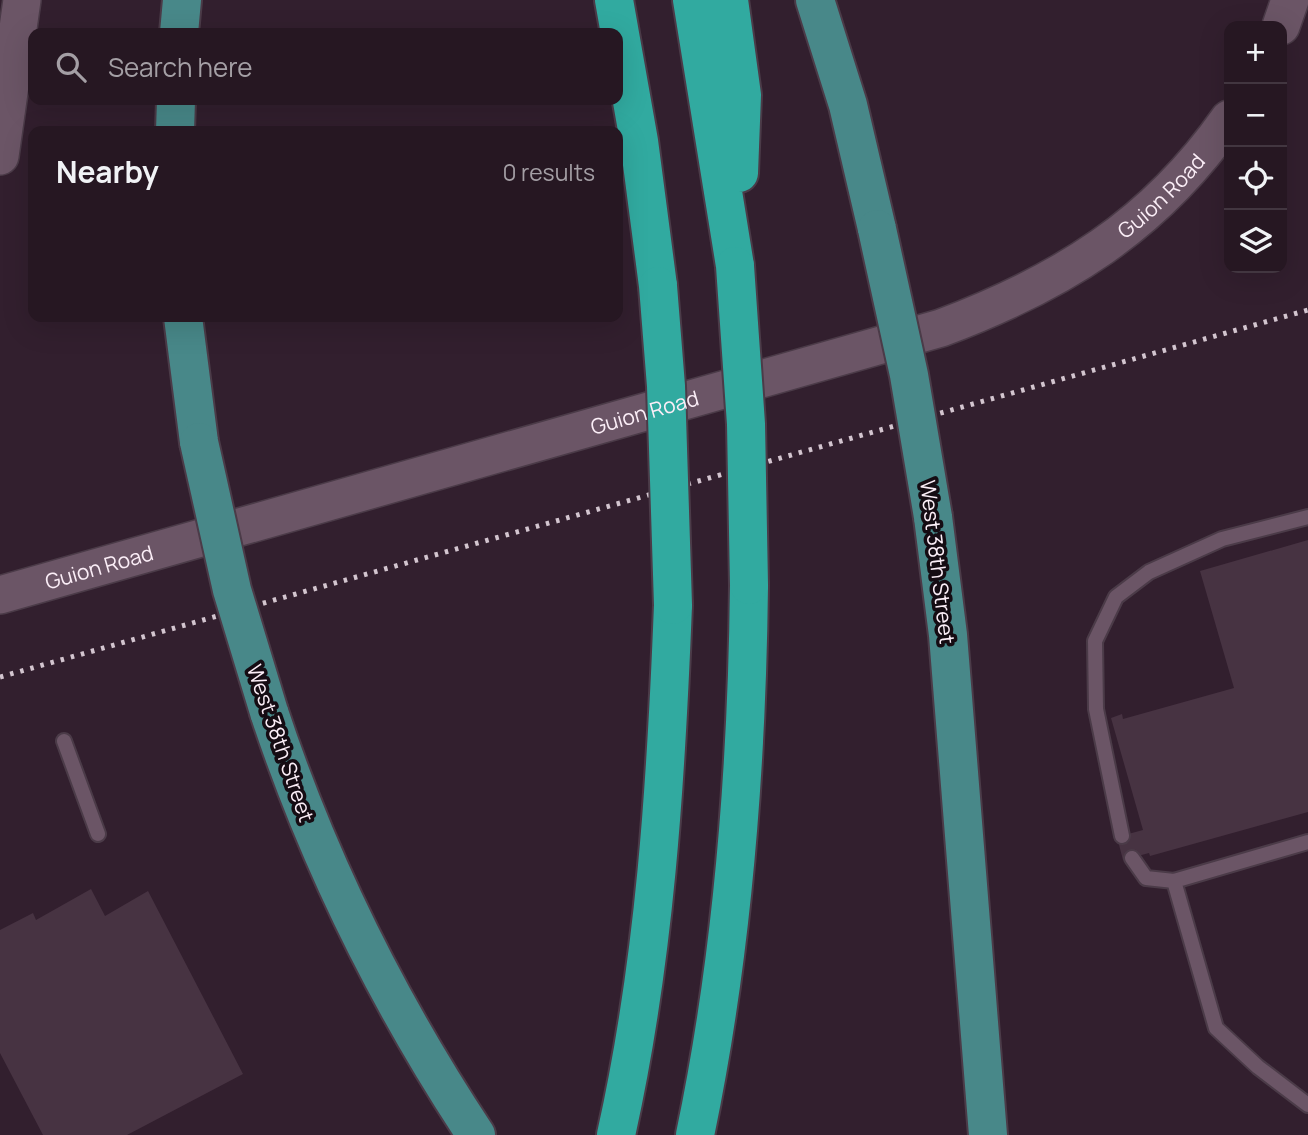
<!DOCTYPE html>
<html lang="en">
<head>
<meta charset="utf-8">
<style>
  body { margin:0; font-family:Manrope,sans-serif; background:#2e202a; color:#f1f3f6 }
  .controls { position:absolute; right:21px; top:21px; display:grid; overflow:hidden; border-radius:14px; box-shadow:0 7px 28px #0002 }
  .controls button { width:63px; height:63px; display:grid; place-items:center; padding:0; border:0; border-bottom:2px solid #423640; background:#261722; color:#f1f3f6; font:35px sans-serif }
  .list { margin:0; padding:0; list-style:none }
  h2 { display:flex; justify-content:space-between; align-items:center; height:91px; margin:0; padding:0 28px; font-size:30px }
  h2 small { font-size:23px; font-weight:400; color:#a49fa5 }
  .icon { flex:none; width:38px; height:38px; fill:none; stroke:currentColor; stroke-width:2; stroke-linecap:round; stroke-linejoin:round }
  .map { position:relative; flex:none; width:1308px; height:1135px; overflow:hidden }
  .search { position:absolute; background:#261722; box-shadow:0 7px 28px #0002; left:28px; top:28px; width:595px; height:77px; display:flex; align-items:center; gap:18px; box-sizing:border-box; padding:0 24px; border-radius:14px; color:#a49fa5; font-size:26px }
  .panel { position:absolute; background:#261722; box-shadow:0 7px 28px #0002; left:28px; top:126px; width:595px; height:196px; border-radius:14px }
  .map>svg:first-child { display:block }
  .building { fill:#473342 }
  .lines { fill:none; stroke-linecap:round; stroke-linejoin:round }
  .service-casing { stroke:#4b3b48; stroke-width:18 }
  .tertiary-casing { stroke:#4b3b48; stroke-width:40 }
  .primary-casing { stroke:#4b3b48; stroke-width:42 }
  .motorway-casing { stroke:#4b3b48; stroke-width:42 }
  .service { stroke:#6b5566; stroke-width:14 }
  .tertiary { stroke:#6b5566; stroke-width:37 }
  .primary { stroke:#488889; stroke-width:38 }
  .motorway { stroke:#31aaa0; stroke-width:38 }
  .rail { stroke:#d3c5cf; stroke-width:5; stroke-dasharray:3.5 7; stroke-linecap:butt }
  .primary-bridge-casing { stroke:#4b3b48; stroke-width:42; stroke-linecap:butt }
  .motorway-bridge-casing { stroke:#4b3b48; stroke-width:42; stroke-linecap:butt }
  .primary-bridge { stroke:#488889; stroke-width:38 }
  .motorway-bridge { stroke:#31aaa0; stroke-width:38 }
  .labels { text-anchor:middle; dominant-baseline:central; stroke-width:7; stroke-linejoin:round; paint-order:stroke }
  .street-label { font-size:21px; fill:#fbeef7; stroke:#150c13 }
</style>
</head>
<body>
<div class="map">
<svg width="1308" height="1135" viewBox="0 0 1308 1135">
  <rect width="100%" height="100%" fill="#321f2e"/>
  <path class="building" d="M1308,540v272l-158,44 -1,-3 -26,7 -6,-23 26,-7 -32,-112 11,-4 1,5 111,-31 -34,-117z
    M91,889l14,27 43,-25 95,183 -116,61h-84l-43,-82v-123l33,-17 3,7z"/>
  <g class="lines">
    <g class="service-casing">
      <path id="service" d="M64,741l34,93
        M1122,836l-26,-127 -1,-68 21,-44 33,-25 73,-33 86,-22
        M1308,842l-134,39 42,147 42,39 50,38
        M1132,858l14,20 28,3"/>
    </g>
    <g class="tertiary-casing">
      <g id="tertiary">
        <path d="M1281,26l9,-26"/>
        <path d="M0,156l22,-156"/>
        <path id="s1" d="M0,595l941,-267c120,-45 213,-102 288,-209"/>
      </g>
    </g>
    <g class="primary-casing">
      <path id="primary" d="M815,0l33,105 29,124
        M179,33l3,-33
        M175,131l1,-31
        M183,317l16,125
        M933,517l15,118 40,500
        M269,712c50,151 119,290 207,423"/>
    </g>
    <g class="motorway-casing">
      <path id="motorway" d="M614,0l25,141 19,145
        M692,0l43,266
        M729,0l13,95 -3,78
        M616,1135c39,-175 50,-351 57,-530
        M695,1135c38,-181 52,-366 54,-550"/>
    </g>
    <use href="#service" class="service"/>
    <use href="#tertiary" class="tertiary"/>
    <use href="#primary" class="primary"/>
    <use href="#motorway" class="motorway"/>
    <path class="rail" d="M0,677l1308,-367"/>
    <g class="primary-bridge-casing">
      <path id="primary-bridge" d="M877,229l32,146 24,142
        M199,442l33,148 37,122"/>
    </g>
    <g class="motorway-bridge-casing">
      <path id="motorway-bridge" d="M735,266l11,158 3,161
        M658,286l8,100 7,219"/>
    </g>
    <use href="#primary-bridge" class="primary-bridge"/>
    <use href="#motorway-bridge" class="motorway-bridge"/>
  </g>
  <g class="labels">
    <g class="street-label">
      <text stroke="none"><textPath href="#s1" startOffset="1237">Guion Road</textPath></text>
      <text stroke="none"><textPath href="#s1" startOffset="670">Guion Road</textPath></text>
      <text transform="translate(938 562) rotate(83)">West 38th Street</text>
      <text stroke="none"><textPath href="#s1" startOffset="103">Guion Road</textPath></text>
      <text transform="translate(281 743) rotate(71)">West 38th Street</text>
    </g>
  </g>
</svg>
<div class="controls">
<button>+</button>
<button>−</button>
<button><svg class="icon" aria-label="locate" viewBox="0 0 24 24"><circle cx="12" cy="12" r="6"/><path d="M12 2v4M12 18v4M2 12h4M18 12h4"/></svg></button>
<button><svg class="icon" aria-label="layers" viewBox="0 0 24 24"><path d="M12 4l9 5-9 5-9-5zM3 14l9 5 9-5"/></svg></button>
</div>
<div class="search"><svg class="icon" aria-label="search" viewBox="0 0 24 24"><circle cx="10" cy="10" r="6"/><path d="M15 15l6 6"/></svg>Search here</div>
<section class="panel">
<h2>Nearby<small>0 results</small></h2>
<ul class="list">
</ul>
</section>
</div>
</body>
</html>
